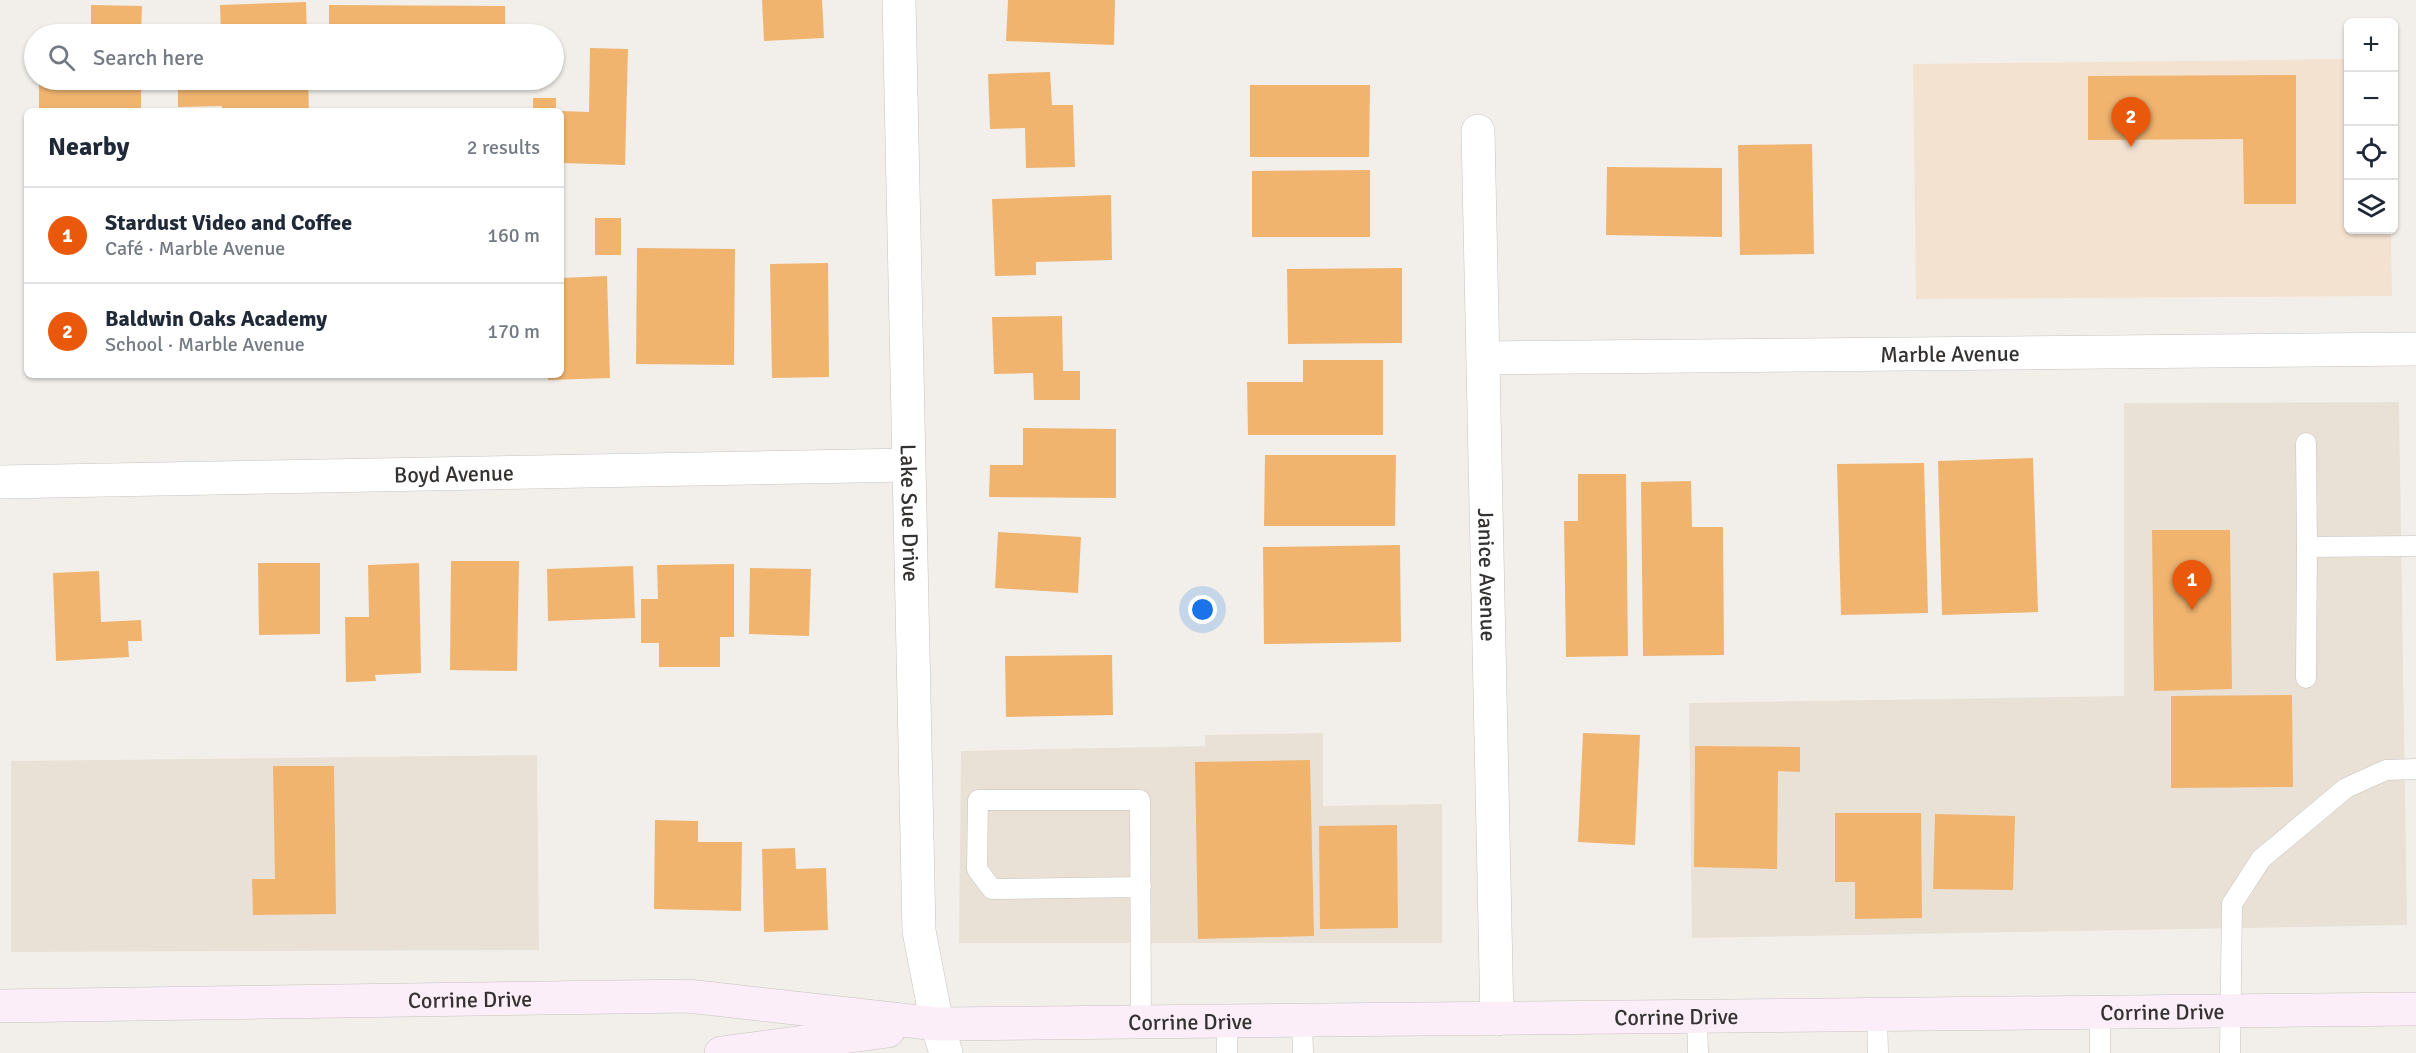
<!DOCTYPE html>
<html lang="en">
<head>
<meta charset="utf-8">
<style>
  body { margin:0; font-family:Signika,sans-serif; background:#f2f2f3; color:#1f2937 }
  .controls { position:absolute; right:18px; top:18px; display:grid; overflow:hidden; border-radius:9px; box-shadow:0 2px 4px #0004 }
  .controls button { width:54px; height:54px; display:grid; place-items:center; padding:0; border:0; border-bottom:2px solid #e0e1e3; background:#fff; color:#1f2937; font:30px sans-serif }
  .you { position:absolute; left:1203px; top:610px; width:21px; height:21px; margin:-15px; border:4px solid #fff; border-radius:50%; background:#1a73e8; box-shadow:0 0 0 9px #1a73e833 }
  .badge { display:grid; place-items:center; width:39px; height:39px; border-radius:50%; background:#ea580c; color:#fff; font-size:20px; font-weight:700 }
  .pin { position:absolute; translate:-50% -50px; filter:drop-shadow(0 2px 3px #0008) }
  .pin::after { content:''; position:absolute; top:32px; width:21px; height:18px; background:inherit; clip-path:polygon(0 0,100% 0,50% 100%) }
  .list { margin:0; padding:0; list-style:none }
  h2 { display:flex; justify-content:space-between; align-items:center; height:78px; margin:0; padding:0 24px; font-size:26px }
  h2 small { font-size:20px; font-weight:400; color:#747a83 }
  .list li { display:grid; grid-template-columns:39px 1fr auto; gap:18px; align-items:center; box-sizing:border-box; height:96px; padding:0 24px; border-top:2px solid #e0e1e3 }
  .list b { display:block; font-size:22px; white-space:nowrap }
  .list p { margin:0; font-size:20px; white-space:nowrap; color:#747a83 }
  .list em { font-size:20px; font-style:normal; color:#747a83 }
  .icon { flex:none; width:33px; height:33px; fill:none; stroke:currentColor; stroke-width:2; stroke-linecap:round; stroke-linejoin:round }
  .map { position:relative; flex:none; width:2416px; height:1053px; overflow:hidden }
  .search { position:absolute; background:#fff; box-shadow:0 2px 4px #0004; left:24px; top:24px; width:540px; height:66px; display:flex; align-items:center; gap:15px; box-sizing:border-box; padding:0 21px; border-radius:33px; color:#747a83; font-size:22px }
  .panel { position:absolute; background:#fff; box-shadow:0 2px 4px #0004; left:24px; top:108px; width:540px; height:270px; border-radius:9px }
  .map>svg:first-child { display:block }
  .built { fill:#eae1d6 }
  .education { fill:#f4e2d1 }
  .building { fill:#f0b46f }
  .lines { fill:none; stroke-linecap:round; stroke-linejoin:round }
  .lane-casing { stroke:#c7c3bf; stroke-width:21 }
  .street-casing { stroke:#c7c3bf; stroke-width:34 }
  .secondary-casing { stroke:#c7c3bf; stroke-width:34 }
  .lane { stroke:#fff; stroke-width:20 }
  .street { stroke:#fff; stroke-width:33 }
  .secondary { stroke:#fbeef8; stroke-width:33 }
  .labels { text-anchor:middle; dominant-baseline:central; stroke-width:5; stroke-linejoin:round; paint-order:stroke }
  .street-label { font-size:22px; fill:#343231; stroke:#f2efea }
</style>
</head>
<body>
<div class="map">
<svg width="2416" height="1053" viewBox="0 0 2416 1053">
  <rect width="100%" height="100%" fill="#f2efea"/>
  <path class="built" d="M2399,402l8,523 -715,13 -3,-235 435,-7v-293z
    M1323,733v73l119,-2v139h-483l2,-192 244,-5v-11z
    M537,755l2,195 -528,2v-191z"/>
  <path class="education" d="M2348,59v171h43l1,66 -476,3 -3,-235z"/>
  <path class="building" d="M762,0h60l2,38 -60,3z
    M1008,0h107l-1,45 -108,-4z
    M306,2l1,32h-86l-1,-29z
    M91,5l51,1 -1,28h-50z
    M329,5l176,1v28h-176z
    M590,48l38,1 -3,116 -64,-2v-52l28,1z
    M1050,72l2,33h21l2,62 -49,1 -1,-40 -35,1 -2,-55z
    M2296,75v129h-52l-1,-65 -155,1v-64z
    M39,80h102v31h-102z
    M178,80h130l1,31h-87v-5l-44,1z
    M348,80h45v7h-45z
    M1250,85h120l-1,72h-119z
    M533,98h23v13h-23z
    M1812,144l2,110 -74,1 -2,-110z
    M1607,167l115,1v69l-116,-2z
    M1370,170v67h-118v-66z
    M1111,195l1,65 -76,2v13l-41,1 -3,-77z
    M595,218h26v37h-26z
    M637,248l98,1 -1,116 -98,-1z
    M828,263l1,114 -57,1 -2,-114z
    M1402,268v75l-114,1 -1,-75z
    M607,276l3,102 -62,2v-5h13v-97z
    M1062,316l1,55h17v29h-46l-1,-27 -39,1 -2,-57z
    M1303,360h80v75h-135l-1,-53h56z
    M1023,428l93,1v69l-127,-1 1,-32h33z
    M1265,455h131l-1,71h-131z
    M2033,458l5,154 -96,3 -4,-154z
    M1924,463l4,150 -87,2 -4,-151z
    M1578,474h48l2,182 -62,1 -2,-136h14z
    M1691,481l1,46h31l1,128 -81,1 -2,-174z
    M2152,530h78l2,159 -78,2z
    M998,532l83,5 -3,56 -83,-5z
    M1400,545l1,97 -137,2 -1,-97z
    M451,561h68l-2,110 -67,-1z
    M258,563h62v71l-61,1z
    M419,563l2,110 -46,2 1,6 -30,1 -1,-65h24l-1,-52z
    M734,564v73h-14v30h-61v-24h-18v-44h17l-1,-34z
    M633,566l2,52 -87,3 -1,-52z
    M750,568l61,1 -2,67 -60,-2z
    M99,571l2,51 40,-2 1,21h-14l1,16 -73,4 -3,-88z
    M1112,655l1,60 -107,2 -1,-61z
    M2292,695l1,92 -122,1v-92z
    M1583,733l57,2 -5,110 -57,-3z
    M1695,746l105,1v25l-22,-1 -1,98 -83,-2z
    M1310,760l4,176 -116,3 -3,-177z
    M273,766h61l2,148 -83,1 -1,-36h23z
    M1835,813h86l1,105 -67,1v-37h-20z
    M1935,814l80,2 -2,74 -80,-1z
    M655,820l43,1v21h44l-1,69 -87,-2z
    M1397,825l1,103 -78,1 -1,-103z
    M795,848l1,21 30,-1 2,62 -64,2 -2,-83z"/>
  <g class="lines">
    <g class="lane-casing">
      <path id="lane" d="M2306,443l1,104 109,-1
        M2306,678l1,-131
        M1141,887l-149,2 -15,-20 1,-69h162l1,222
        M2100,1012v41
        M1877,1014l1,39
        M1697,1017l1,36
        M1302,1020l1,33
        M1227,1021v32
        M2230,1053l2,-149 29,-45 85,-71 40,-18 30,-1"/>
    </g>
    <g class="street-casing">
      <g id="street">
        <path id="s1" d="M899,0l20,931 18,93 9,29"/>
        <path id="s2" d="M1478,131l19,888"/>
        <path id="s3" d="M1484,358l932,-9"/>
        <path id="s4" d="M0,482l908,-17"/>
      </g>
    </g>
    <g class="secondary-casing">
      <g id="secondary">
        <path id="s5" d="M0,1006l688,-10 249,28 1479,-15"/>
        <path d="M721,1053l167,-22"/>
      </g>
    </g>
    <use href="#lane" class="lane"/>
    <use href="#street" class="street"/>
    <use href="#secondary" class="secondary"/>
  </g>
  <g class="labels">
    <g class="street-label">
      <text stroke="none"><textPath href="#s3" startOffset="466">Marble Avenue</textPath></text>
      <text stroke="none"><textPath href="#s4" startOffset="454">Boyd Avenue</textPath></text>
      <text stroke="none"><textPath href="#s1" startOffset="513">Lake Sue Drive</textPath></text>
      <text stroke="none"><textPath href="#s2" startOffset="444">Janice Avenue</textPath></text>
      <text stroke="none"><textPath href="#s5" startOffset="470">Corrine Drive</textPath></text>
      <text stroke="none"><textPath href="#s5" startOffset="2164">Corrine Drive</textPath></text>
      <text stroke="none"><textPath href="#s5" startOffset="1678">Corrine Drive</textPath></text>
      <text stroke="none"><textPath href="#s5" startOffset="1192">Corrine Drive</textPath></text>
    </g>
  </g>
</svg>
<div class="controls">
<button>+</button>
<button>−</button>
<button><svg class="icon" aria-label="locate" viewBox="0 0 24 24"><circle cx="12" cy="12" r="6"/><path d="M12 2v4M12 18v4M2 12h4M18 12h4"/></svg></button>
<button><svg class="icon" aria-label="layers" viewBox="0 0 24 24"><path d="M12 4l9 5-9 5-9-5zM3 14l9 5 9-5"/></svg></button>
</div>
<div class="you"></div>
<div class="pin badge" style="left:2192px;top:610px">1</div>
<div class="pin badge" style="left:2131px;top:147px">2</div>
<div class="search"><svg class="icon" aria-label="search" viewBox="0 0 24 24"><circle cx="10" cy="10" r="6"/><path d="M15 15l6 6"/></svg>Search here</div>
<section class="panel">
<h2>Nearby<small>2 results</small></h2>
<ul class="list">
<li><span class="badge">1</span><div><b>Stardust Video and Coffee</b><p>Café · Marble Avenue</p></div><em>160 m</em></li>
<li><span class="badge">2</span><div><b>Baldwin Oaks Academy</b><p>School · Marble Avenue</p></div><em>170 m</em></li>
</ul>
</section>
</div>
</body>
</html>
